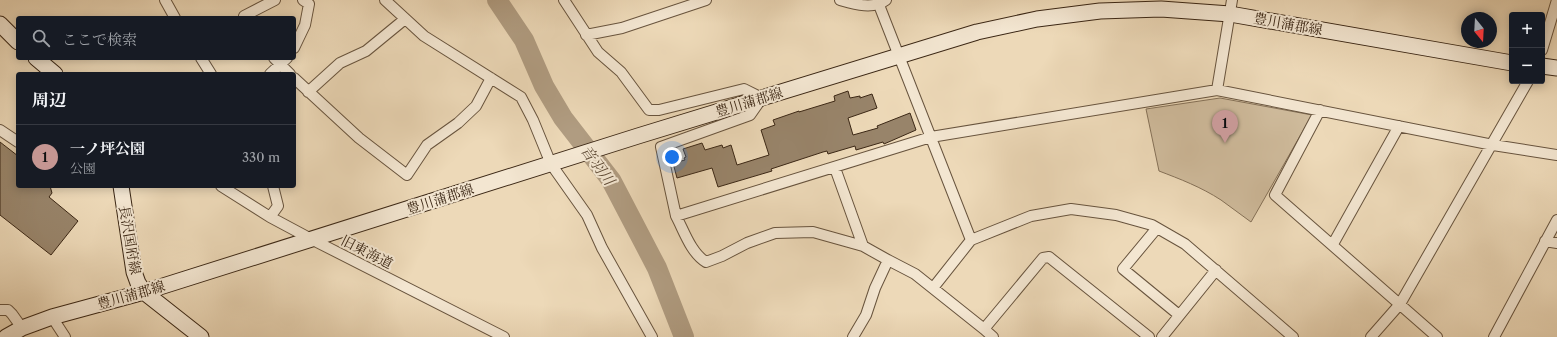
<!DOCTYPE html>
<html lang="ja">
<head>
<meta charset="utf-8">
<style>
  body { margin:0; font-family:"Libre Caslon Text","Noto Serif JP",serif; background:#242831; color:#f1f3f6 }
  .controls { position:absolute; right:12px; top:12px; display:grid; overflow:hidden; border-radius:4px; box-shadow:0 2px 10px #0003 }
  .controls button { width:36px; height:36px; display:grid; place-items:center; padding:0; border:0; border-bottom:1px solid #363941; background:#171b24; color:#f1f3f6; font:20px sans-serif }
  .compass { position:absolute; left:1461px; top:12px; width:36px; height:36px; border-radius:50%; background:#171b24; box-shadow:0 2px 10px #0003; rotate:162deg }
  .you { position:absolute; left:672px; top:157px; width:14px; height:14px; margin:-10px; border:3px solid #fff; border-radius:50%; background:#1a73e8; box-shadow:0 0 0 6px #1a73e833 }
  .badge { display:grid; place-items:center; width:26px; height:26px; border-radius:50%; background:#c59692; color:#111; font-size:13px; font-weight:700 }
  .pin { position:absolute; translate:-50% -33px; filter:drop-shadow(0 1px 2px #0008) }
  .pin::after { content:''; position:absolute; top:21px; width:14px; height:12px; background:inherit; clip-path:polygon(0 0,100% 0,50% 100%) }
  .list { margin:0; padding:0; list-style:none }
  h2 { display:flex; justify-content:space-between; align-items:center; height:52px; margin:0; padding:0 16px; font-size:17px }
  h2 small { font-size:13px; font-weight:400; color:#9ea1a6 }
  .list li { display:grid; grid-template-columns:26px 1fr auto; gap:12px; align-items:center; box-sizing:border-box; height:64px; padding:0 16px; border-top:1px solid #363941 }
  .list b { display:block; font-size:15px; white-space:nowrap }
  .list p { margin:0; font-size:13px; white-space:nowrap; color:#9ea1a6 }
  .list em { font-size:13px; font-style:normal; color:#9ea1a6 }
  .icon { flex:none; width:22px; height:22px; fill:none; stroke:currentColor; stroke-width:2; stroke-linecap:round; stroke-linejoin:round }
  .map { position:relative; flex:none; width:1557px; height:337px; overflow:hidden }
  .search { position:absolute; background:#171b24; box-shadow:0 2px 10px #0003; left:16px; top:16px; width:280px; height:44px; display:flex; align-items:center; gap:10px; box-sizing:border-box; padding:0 14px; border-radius:4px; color:#9ea1a6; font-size:15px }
  .panel { position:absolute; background:#171b24; box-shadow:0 2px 10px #0003; left:16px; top:72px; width:280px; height:116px; border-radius:4px }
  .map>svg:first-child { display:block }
  .green { fill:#cfbb9c; stroke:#857158 }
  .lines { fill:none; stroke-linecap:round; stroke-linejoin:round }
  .river { stroke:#b09c81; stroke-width:20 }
  .building { fill:#98846a; stroke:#3b2715 }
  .street-casing { stroke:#68543e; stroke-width:12 }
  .secondary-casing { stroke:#3b2715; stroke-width:17 }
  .street { stroke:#f3e6d1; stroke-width:10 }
  .secondary { stroke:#f3e6d1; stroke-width:15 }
  .labels { text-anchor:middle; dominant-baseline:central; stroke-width:4; stroke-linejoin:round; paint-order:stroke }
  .street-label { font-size:14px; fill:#3b2715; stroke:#f3e6d1 }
  .water-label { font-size:15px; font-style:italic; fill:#5e4a35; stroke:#f3e6d1 }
</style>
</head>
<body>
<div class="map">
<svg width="1557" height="337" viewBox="0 0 1557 337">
  <rect width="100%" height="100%" fill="#edd9b8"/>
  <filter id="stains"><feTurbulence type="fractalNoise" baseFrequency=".005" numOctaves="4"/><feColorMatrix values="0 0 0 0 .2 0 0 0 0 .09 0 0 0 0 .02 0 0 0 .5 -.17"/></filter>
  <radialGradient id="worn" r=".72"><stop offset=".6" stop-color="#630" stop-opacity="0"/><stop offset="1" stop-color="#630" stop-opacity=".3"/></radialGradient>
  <path class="green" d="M1220,98l92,17 -61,107c-10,-7 -20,-15 -30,-22 -20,-13 -41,-21 -62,-29l-13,-62z"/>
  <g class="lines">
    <path class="river" d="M497,0l27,40 20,46 19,32 48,62 46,88 27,69"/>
  </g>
  <path class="building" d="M848,91l2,7 10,-2v2l12,-4 5,14 -29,10 5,17 25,-7 -1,-2 33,-13 6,17 -32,14 -1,-2 -27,8 -1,-4 -27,8 -1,-3 -4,1 -52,17 1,2 -54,16 -6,-19 -35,10 -4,-15 12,-3 -1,-2 2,-1 -3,-8 19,-6 3,7 17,-5 1,3 8,-3 6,20 32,-10 -8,-25 14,-5 -2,-5 26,-9v1l36,-11 -1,-5z
    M0,142l18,14v30h32l2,7 -3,4 29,24 -27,34 -51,-40z"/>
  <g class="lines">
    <g class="street-casing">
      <path id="street" d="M165,0l10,18
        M385,0l39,36 97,61 12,23 18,44 36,51 15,33 50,89
        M564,0l34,52 23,20 28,38h10l85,-21 18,9 -12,17 -89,32 15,69 255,-79 286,-47 276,55 64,10
        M840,0c14,4 33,10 46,0
        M879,5l92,235
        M245,18l-1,-2 31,-16
        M586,35l36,-7 84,-28
        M294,48l11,-23 4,-21 -6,-4
        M1542,50l15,-50
        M201,58l10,16
        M274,58l16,16
        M270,74l17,-16
        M294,78l65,60 48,37 20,-30 31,-22 18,-17 15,-28
        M1217,90l15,-90
        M308,92l32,-29 26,-12 39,-32
        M1320,110l-45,85 162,142
        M0,130l18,12
        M835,168l28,78 25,14
        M221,186l49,31 43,23 191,97
        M676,216c8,15 15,37 30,46l16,-6 25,-13 28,-10 38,-1 50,14
        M270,217l8,-11 -5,-20
        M1157,228l-34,41 56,46
        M1545,241l12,2
        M1333,244l66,-118
        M933,288l38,-48 60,-24 40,-7 45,6 36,10 33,19 108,93
        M0,310h8l4,4 10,14
        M52,317l13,20
        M853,337l13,-22 9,-27 13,-28 27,14 69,55
        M993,337l-9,-8 59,-71 6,-1 100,80
        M1162,337l54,-67
        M1371,337l29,-33 128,-223
        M1494,337l63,-117"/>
    </g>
    <g class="secondary-casing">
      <path id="secondary" d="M0,24l18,18
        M36,58l19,16
        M1542,66l15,2
        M121,186l13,86 4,11 6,9 57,45
        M6,337l16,-9 30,-11 92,-25 494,-156 339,-104 60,-13 63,-8 61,-2 69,5 282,49"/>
    </g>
    <use href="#street" class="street"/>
    <use href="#secondary" class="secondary"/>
  </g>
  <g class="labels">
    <g class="street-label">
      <text transform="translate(1288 24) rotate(10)">豊川蒲郡線</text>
      <text transform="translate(749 102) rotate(-17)">豊川蒲郡線</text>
      <text transform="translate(440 199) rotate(-18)">豊川蒲郡線</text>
      <text transform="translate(130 240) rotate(80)">長沢国府線</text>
      <text transform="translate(367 252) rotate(27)">旧東海道</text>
      <text transform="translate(131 295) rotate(-16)">豊川蒲郡線</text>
    </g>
    <g class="water-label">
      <text transform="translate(598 165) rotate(54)">音羽川</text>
    </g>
  </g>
  <rect width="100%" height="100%" filter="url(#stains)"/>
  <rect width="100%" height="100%" fill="url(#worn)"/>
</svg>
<div class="controls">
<button>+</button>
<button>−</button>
</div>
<svg class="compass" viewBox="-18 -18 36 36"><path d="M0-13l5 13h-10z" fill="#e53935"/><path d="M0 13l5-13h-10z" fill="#9ea1a6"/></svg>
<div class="you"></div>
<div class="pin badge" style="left:1225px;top:143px">1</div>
<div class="search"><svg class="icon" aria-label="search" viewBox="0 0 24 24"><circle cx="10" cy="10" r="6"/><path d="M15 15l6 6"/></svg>ここで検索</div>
<section class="panel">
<h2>周辺<small></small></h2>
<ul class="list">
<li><span class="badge">1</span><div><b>一ノ坪公園</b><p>公園</p></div><em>330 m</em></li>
</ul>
</section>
</div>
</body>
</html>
